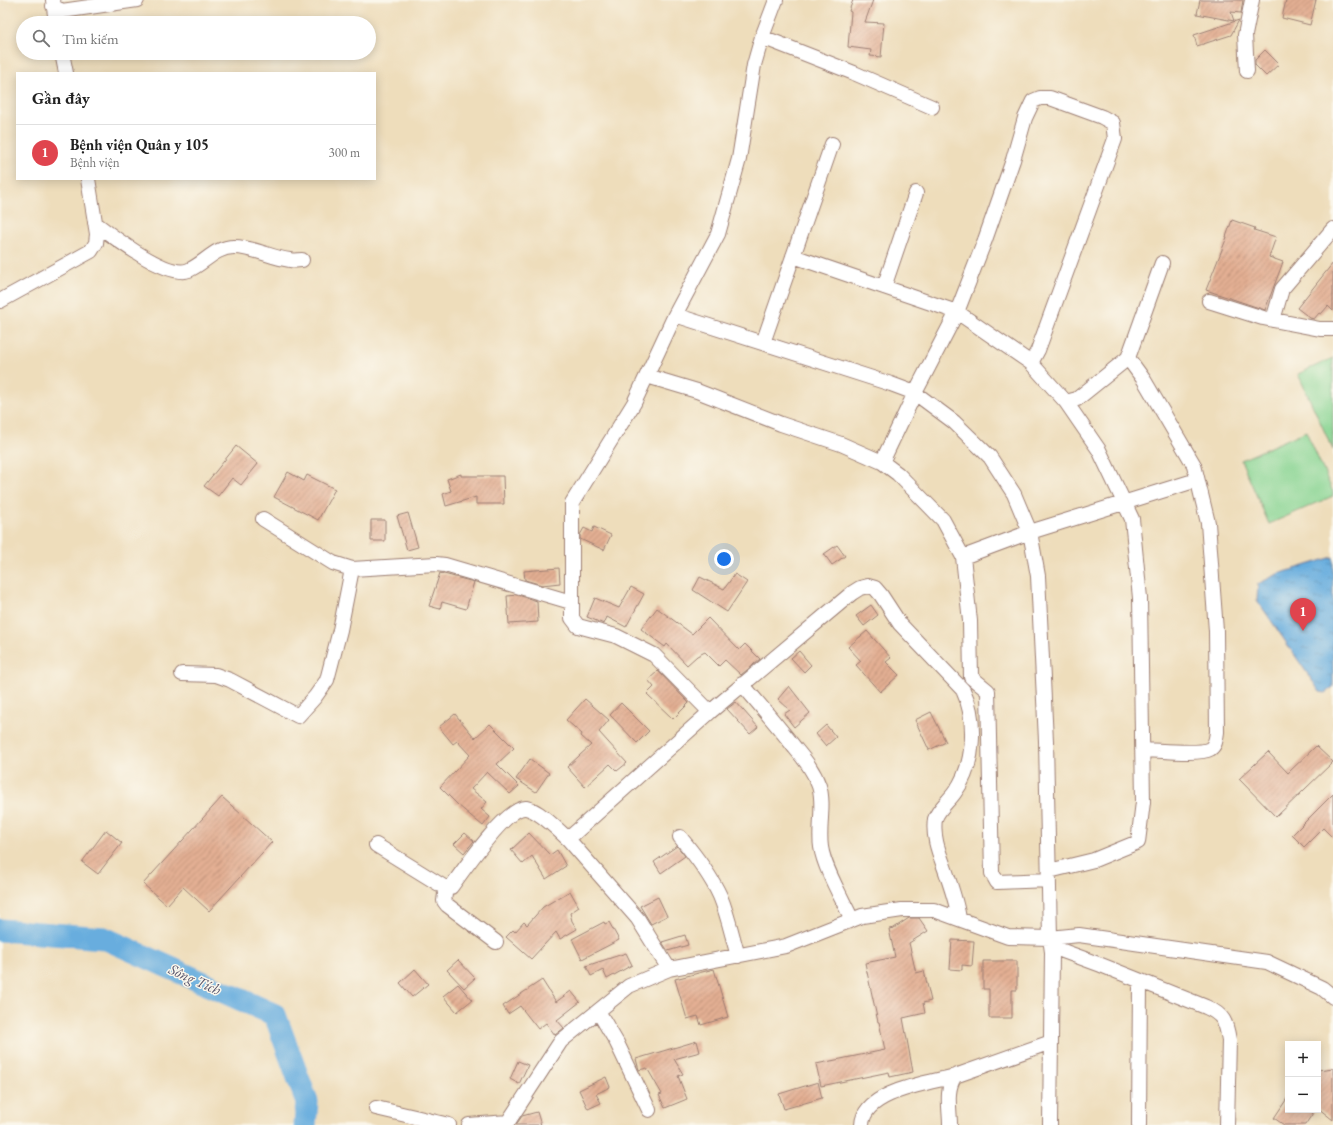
<!DOCTYPE html>
<html lang="vi">
<head>
<meta charset="utf-8">
<style>
  body { margin:0; font-family:"EB Garamond",serif; background:#f6f6f6; color:#222 }
  .controls { position:absolute; right:12px; bottom:12px; display:grid; overflow:hidden; border-radius:0px; box-shadow:0 2px 10px #0003 }
  .controls button { width:36px; height:36px; display:grid; place-items:center; padding:0; border:0; border-bottom:1px solid #e0e0e0; background:#fff; color:#222; font:20px sans-serif }
  .you { position:absolute; left:724px; top:559px; width:14px; height:14px; margin:-10px; border:3px solid #fff; border-radius:50%; background:#1a73e8; box-shadow:0 0 0 6px #1a73e833 }
  .badge { display:grid; place-items:center; width:26px; height:26px; border-radius:50%; background:#0f766e; color:#fff; font-size:13px; font-weight:700 }
  .pin { position:absolute; translate:-50% -33px; filter:drop-shadow(0 1px 2px #0008) }
  .pin::after { content:''; position:absolute; top:21px; width:14px; height:12px; background:inherit; clip-path:polygon(0 0,100% 0,50% 100%) }
  .list { margin:0; padding:0; list-style:none }
  h2 { display:flex; justify-content:space-between; align-items:center; height:52px; margin:0; padding:0 16px; font-size:17px }
  h2 small { font-size:13px; font-weight:400; color:#767676 }
  .list li { display:grid; grid-template-columns:26px 1fr auto; gap:12px; align-items:center; box-sizing:border-box; height:56px; padding:0 16px; border-top:1px solid #e0e0e0 }
  .list b { display:block; font-size:15px; white-space:nowrap }
  .list p { margin:0; font-size:13px; white-space:nowrap; color:#767676 }
  .list em { font-size:13px; font-style:normal; color:#767676 }
  .icon { flex:none; width:22px; height:22px; fill:none; stroke:currentColor; stroke-width:2; stroke-linecap:round; stroke-linejoin:round }
  .map { position:relative; flex:none; width:1333px; height:1125px; overflow:hidden }
  .search { position:absolute; background:#fff; box-shadow:0 2px 10px #0003; left:16px; top:16px; width:360px; height:44px; display:flex; align-items:center; gap:10px; box-sizing:border-box; padding:0 14px; border-radius:22px; color:#767676; font-size:15px }
  .panel { position:absolute; background:#fff; box-shadow:0 2px 10px #0003; left:16px; top:72px; width:360px; height:108px; border-radius:0px }
  .map>svg:first-child { display:block }
  .pitch { fill:#88d492; stroke:#697a5e }
  .water { fill:url(#water-ripples); stroke:#596684 }
  .lines { fill:none; stroke-linecap:round; stroke-linejoin:round }
  .river { stroke:#68adde; stroke-width:23 }
  .building { fill:url(#building-hatch) }
  .minor-casing { stroke:#9c7e73; stroke-width:16 }
  .minor { stroke:#fff; stroke-width:14 }
  .labels { text-anchor:middle; dominant-baseline:central; stroke-width:3; stroke-linejoin:round; paint-order:stroke }
  .water-label { font-size:15px; font-style:italic; fill:#54516a; stroke:#fbf7ec }
</style>
</head>
<body>
<div class="map">
<svg width="1333" height="1125" viewBox="0 0 1333 1125">
  <defs>
    <pattern id="water-ripples" width="26" height="14" patternUnits="userSpaceOnUse"><rect width="26" height="14" fill="#68adde"/><path d="M2 4q2-2 4 0t4 0M15 11q2-2 4 0t4 0" fill="none" stroke="#588cb4"/></pattern>
    <pattern id="building-hatch" width="6" height="6" patternUnits="userSpaceOnUse"><rect width="6" height="6" fill="#e3af93"/><path d="M-1 1l2-2M0 6l6-6M5 7l2-2" fill="none" stroke="#ba8e78"/></pattern>
  </defs>
  <rect width="100%" height="100%" fill="#fbf7ec"/>
  <filter id="ink" filterUnits="userSpaceOnUse"><feTurbulence type="fractalNoise" baseFrequency=".025" numOctaves="2"/><feDisplacementMap in="SourceGraphic" scale="8" xChannelSelector="R" yChannelSelector="G"/><feConvolveMatrix kernelMatrix="1 2 1 2 8 2 1 2 1" color-interpolation-filters="sRGB"/></filter>
  <filter id="wash" filterUnits="userSpaceOnUse"><feTurbulence type="fractalNoise" baseFrequency=".012" numOctaves="4" result="noise"/><feDisplacementMap in="SourceGraphic" scale="16" xChannelSelector="R" yChannelSelector="G"/><feGaussianBlur stdDeviation="0.9" result="paint"/><feColorMatrix in="noise" values="0 0 0 0 0 0 0 0 0 0 0 0 0 0 0 0 0 1.4 0 .05"/><feComposite in="paint" operator="in"/></filter>
  <g filter="url(#wash)">
    <rect width="100%" height="100%" fill="#edb"/>
    <path class="pitch" d="M1333,358v92l-35,-76z
      M1306,431l27,61v4l-64,28 -28,-64z"/>
    <path class="water" d="M1333,557v130l-8,6 -5,-1 -63,-92 1,-16 20,-10z"/>
    <g class="lines">
      <path class="river" d="M0,930l104,8 171,77 32,87 -2,23"/>
    </g>
    <g id="blocks">
      <path class="building" d="M853,0h20l-8,22 19,1 -3,34 -11,-1 1,-6 -23,-3 3,-35 -2,-1z
        M1200,0h43l-2,13 -10,-1 3,9 -37,-7z
        M1286,0h30l-6,25 -28,-7z
        M1239,20l-8,15 -34,11 -3,-11z
        M1265,50l14,14 -13,12 -11,-11v-5z
        M1232,220l23,8 -1,2 22,7 -7,20 14,5 -18,48 -59,-20 21,-53h-1z
        M1333,263v48l-5,-5 -7,8 -2,-1 -5,6 -4,-1 -13,-10z
        M236,446l22,18 -17,21 -9,-7 -14,18 -14,-10z
        M288,472l16,9 3,-6 28,14 -17,31 -44,-23z
        M461,474v2h42l1,28h-28v-7l-30,9 -3,-12 8,-3 -4,-12z
        M408,513l10,34 -11,3 -10,-34z
        M371,520h14v21h-14z
        M594,527l17,8 -7,15 -24,-11v-4l4,-7 8,4z
        M837,545l8,11 -13,9 -8,-11z
        M559,568l1,15 -18,2 -17,-5 -1,-9z
        M440,573l34,9 -8,27 -24,-7 -2,7 -11,-3z
        M735,574l12,8 -20,30 -34,-22 7,-13 24,12z
        M631,587l13,7 -18,33 -19,-10 -3,7 -17,-7 8,-19 24,10z
        M518,595l19,6 1,21 -29,2 -2,-28z
        M871,605l7,10 -14,11 -8,-10z
        M657,608l35,26 16,-16 31,32 6,-6 15,15 -19,16 -16,-15 -6,6 -14,-14 -8,4 -10,9 -20,-21 -2,3 -24,-18z
        M867,631l24,27 -5,4 13,13 -19,17 -24,-27 5,-4 -13,-14z
        M799,651l12,14 -7,7 -13,-14z
        M658,671l31,32 -16,16 -26,-25 7,-7 -6,-7z
        M789,686l21,27 -16,14 -10,-13 6,-4 -12,-11z
        M585,699l24,21 -10,12 28,31 -10,8 -7,-7 -25,23 -18,-20 24,-22 -10,-9 1,-2 -16,-14z
        M736,702l22,25 -8,7 -23,-25z
        M621,703l28,28 -12,12 -27,-28z
        M931,712l15,30 -17,8 -14,-30z
        M455,714l20,24 15,-14 24,24 -17,16 22,22 -9,8 -23,-22 -16,17 16,13 -6,7 9,8 -7,9 -25,-21 -18,-18 30,-32 -13,-14 -4,3 -14,-17z
        M826,725l10,12 -10,9 -10,-12z
        M1316,746l17,16 -57,55 -37,-38 29,-27 20,21z
        M530,759l19,14 -13,19 -20,-13z
        M1333,794v44l-10,-10 -19,19 -12,-12z
        M222,797l50,45 -63,69 -26,-24 -16,18 -24,-21z
        M106,830l16,13 -24,31 -16,-12z
        M465,833l9,8 -10,12 -10,-9z
        M529,833l21,22 7,-5 9,16 -20,13 -14,-23 -9,8 -12,-14z
        M677,846l8,10 -24,17 -7,-11z
        M570,891l9,16 -9,6 2,8 5,8 -17,10 -4,-7 -25,27 -25,-22 7,-7 2,2 9,-10 3,3 16,-18z
        M658,897l9,19 -16,8 -11,-18z
        M909,918h10l9,13 -19,12 7,30 8,-2 7,30 -8,2 2,10 -22,5 10,54 -23,5 -1,-5 -68,14 -5,-22 69,-14 -6,-28h-1l-13,-59 30,-6 -6,-28 5,-1z
        M604,922l1,2 4,-2 10,18 -37,19 -10,-20z
        M685,935l3,10 -20,6 -6,-9z
        M952,940l22,1 -2,25 -10,-1v5l-12,-1z
        M626,953l6,12 -25,14 -4,-9 -12,6 -5,-10z
        M458,960l17,18 -11,10 -17,-18z
        M983,961h34v29h-5v28h-23v-29h-6z
        M415,969l13,15 -16,13 -12,-14z
        M714,969l14,48 -27,8 -3,-9 -11,3 -12,-40z
        M542,980l14,22 15,-11 9,11 -23,18 7,8 -9,7 -9,-12 -8,6 -18,-23 -12,8 -5,-8z
        M458,984l14,16 -15,12 -14,-16z
        M697,1041l3,11 -26,7 9,15 -5,2 9,23 -22,9 -6,-13 3,-1 -15,-26 -8,2 -3,-11z
        M518,1061l10,4 -9,19 -9,-5z
        M1333,1068v52l-15,-12v-38z
        M606,1077l4,10 -14,7 5,9 -13,6 -9,-19z
        M818,1082l4,16 -38,11 -5,-15z
        M1288,1097v13h27l-10,15h-21l-10,-7z
        M537,1112l4,13h-25l6,-9z"/>
    </g>
  </g>
  <g filter="url(#ink)">
    <use href="#blocks" fill-opacity="0" stroke="#9c7e73" stroke-width="1"/>
    <g class="lines">
      <g class="minor-casing">
        <path id="minor" d="M53,0l3,23
          M53,6l9,5 75,-11
          M762,37l92,36 78,34
          M62,53l4,20
          M1247,71l-2,-36 7,-35
          M95,223c17,13 73,56 94,47 16,-7 26,-23 45,-23 20,0 37,11 56,13 4,1 8,0 12,0
          M793,256l164,56 74,51 35,39 11,-3 51,-41 34,-95
          M884,287l32,-94
          M0,301l91,-50 5,-8 1,-9 -9,-55
          M1209,301l54,17 57,11h13
          M675,315l216,69 24,9 39,29 36,35 24,37 16,38 8,44 8,165 4,197 2,14 -2,173
          M1273,320l9,-31 51,-60
          M763,343l69,-199
          M1128,358l16,22 50,85 14,58 8,108 1,101c-1,6 -1,13 -7,17 -10,6 -54,1 -68,1
          M647,376l50,15 84,33 60,20 41,18 16,12 45,46 20,37 7,64 1,56 17,14 4,182 5,9 52,-2
          M882,462l33,-69 42,-81 28,-72 28,-80 12,-42 8,-17 7,-3h10l52,19 11,6 2,16 -77,211 -7,13
          M263,519l70,44 19,6 84,-5 9,1 126,37
          M963,557l67,-25 167,-52
          M182,674l34,1 14,5 68,36 17,-19 12,-17 13,-50 12,-61
          M742,684c18,21 36,42 53,64 10,12 19,23 24,38 6,18 -1,42 2,61 3,21 22,53 31,73
          M710,712l142,-119 8,-5 8,-2 7,2 6,7 19,29 63,66c14,30 12,75 -8,102 -6,9 -17,17 -20,27 -3,20 6,38 12,56 5,15 10,29 12,44
          M680,837c15,18 30,37 40,59 8,19 12,40 18,60
          M376,845l68,42h7c11,-15 56,-81 75,-79 13,2 32,22 42,31
          M1049,871l45,-11 44,-18 5,-40 -3,-204 -8,-79 -33,-69 -33,-48
          M444,887l1,7 -1,7 3,4 49,37
          M1052,947l49,18 105,42c18,8 20,15 23,33l-2,85
          M669,969l-31,-50 -70,-80 142,-127 -56,-57 -38,-19 -38,-10 -6,-8v-115l62,-100 41,-88 43,-81 21,-75 15,-94 8,-28 14,-37
          M598,1011l19,32 32,67
          M376,1108l73,17
          M508,1122l53,-81 68,-55 40,-17 117,-23 76,-30 40,-6h32l74,27 42,1 29,-3 188,27 55,26 11,9
          M469,1125l39,-3
          M862,1125c1,-34 67,-42 93,-49
          M950,1125c0,-16 -5,-35 5,-49l96,-34
          M1139,1125l1,-144"/>
      </g>
      <use href="#minor" class="minor"/>
    </g>
  </g>
  <g class="labels">
    <g class="water-label">
      <text transform="translate(195 979) rotate(24)">Sông Tích</text>
    </g>
  </g>
</svg>
<div class="controls">
<button>+</button>
<button>−</button>
</div>
<div class="you"></div>
<div class="pin badge" style="left:1303px;top:631px;background:#e0444e">1</div>
<div class="search"><svg class="icon" aria-label="search" viewBox="0 0 24 24"><circle cx="10" cy="10" r="6"/><path d="M15 15l6 6"/></svg>Tìm kiếm</div>
<section class="panel">
<h2>Gần đây<small></small></h2>
<ul class="list">
<li><span class="badge" style="background:#e0444e">1</span><div><b>Bệnh viện Quân y 105</b><p>Bệnh viện</p></div><em>300 m</em></li>
</ul>
</section>
</div>
</body>
</html>
